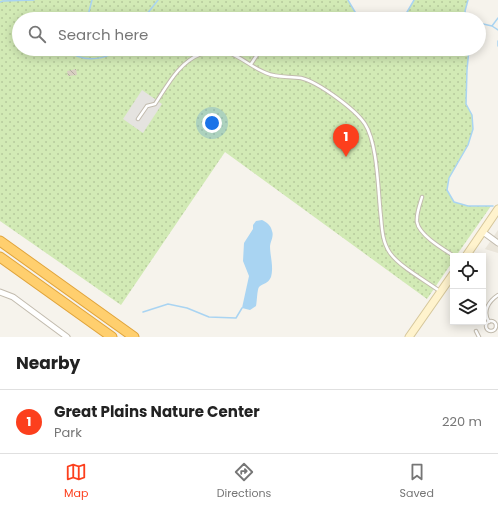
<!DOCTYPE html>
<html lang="en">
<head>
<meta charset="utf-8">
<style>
  body { margin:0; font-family:Poppins,sans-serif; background:#f6f6f6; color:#222 }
  .controls { position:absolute; right:12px; bottom:12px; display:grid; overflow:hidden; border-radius:0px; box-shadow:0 2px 10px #0003 }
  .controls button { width:36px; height:36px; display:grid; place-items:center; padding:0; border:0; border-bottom:1px solid #e0e0e0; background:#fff; color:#222; font:20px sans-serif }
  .you { position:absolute; left:212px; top:123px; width:14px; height:14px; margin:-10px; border:3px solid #fff; border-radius:50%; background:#1a73e8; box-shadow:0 0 0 6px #1a73e833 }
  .badge { display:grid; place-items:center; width:26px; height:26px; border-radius:50%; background:#fc3f1d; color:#fff; font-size:13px; font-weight:700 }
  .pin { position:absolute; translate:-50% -33px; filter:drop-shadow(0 1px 2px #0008) }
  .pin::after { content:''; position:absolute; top:21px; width:14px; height:12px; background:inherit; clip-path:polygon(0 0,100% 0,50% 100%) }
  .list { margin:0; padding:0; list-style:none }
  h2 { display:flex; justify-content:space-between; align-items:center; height:52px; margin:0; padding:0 16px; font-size:17px }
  h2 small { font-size:13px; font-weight:400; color:#767676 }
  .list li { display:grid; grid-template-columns:26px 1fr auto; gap:12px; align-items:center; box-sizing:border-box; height:64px; padding:0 16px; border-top:1px solid #e0e0e0 }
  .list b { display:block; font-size:15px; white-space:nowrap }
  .list p { margin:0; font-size:13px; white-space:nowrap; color:#767676 }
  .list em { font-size:13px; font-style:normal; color:#767676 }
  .icon { flex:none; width:22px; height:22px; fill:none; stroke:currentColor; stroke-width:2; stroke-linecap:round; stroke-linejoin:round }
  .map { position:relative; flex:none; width:498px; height:337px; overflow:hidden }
  .search { position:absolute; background:#fff; box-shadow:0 2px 10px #0003; left:12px; right:12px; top:12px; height:44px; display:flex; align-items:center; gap:10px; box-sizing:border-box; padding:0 14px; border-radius:22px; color:#767676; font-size:15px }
  .sheet { height:116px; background:#fff }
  nav { display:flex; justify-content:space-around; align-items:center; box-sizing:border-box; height:56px; border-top:1px solid #e0e0e0; background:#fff; font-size:11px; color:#767676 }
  nav a { display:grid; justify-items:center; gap:2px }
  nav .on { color:#fc3f1d }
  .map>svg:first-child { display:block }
  .residential { fill:#eae5da }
  .park { fill:url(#park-dots) }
  .parking { fill:#e5e3e0 }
  .water { fill:#a9d4f2 }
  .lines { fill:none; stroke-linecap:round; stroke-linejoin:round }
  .stream { stroke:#a9d4f2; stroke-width:1.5 }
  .building { fill:url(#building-back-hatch) }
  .service-casing { stroke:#c2bbae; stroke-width:4.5 }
  .minor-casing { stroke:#c2bbae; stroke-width:7 }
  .secondary-casing { stroke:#d6c79b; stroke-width:9 }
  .motorway-casing { stroke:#e0a43c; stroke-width:11 }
  .service { stroke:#fff; stroke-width:2.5 }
  .minor { stroke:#fff; stroke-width:5 }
  .secondary { stroke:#fff3cd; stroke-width:7 }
  .motorway { stroke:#ffcf6e; stroke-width:9 }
</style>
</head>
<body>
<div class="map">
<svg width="498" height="337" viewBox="0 0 498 337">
  <defs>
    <pattern id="park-dots" width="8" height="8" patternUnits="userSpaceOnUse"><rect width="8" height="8" fill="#d2eab5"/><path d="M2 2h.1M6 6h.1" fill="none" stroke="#b6ca9c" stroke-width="1.8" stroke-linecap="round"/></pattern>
    <pattern id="building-back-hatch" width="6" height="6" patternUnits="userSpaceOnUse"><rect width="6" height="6" fill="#d8cfc1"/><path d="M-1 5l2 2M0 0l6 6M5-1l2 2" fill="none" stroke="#b1aa9e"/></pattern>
  </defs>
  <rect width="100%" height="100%" fill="#f6f3ec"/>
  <path class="residential" d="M498,230v23l-13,-4z"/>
  <path class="park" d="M0,0h348l10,17 3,2h-342v30h450l-2,21 -1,34 6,11 1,14 -5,16 -19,33 -2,12 7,12 15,4h22l-35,50h-3v5l-26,38 -202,-147 -104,153 -121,-84z
    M414,0h54l-3,11 2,8h-64z"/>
  <path class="parking" d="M142,90l20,14 -19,29 -20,-14z"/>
  <path class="water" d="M262,220c4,2 9,5 10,11 2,5 -1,9 -2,15 0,10 4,21 1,31 -3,7 -8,6 -12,10 -2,3 -2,15 -3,19l-6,4 -8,-2 7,-32 -6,-15 1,-18 9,-14v-4l3,-4z"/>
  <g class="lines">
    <path class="stream" d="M348,0l10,17 3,2
      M0,2l3,-1 31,-1
      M87,19l5,-19
      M143,19l15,-19
      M403,19l11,-19
      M467,19l-2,-8 3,-11
      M479,23l13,3 6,4
      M492,26l6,-8
      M498,41v5
      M68,49v2c15,12 38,9 52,-2
      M469,49l-2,21 -1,34 6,11 1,14 -5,16 -19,33 -2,12 7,12 14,4h25
      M143,312l25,-8 19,4 22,9 27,1 6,-10"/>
  </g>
  <path class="building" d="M76,69l1,6 -9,1 -1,-5z"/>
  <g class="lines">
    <g class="service-casing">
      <path id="service" d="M251,64l10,-15
        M138,119l9,-13 8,-2c12,-18 24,-42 46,-50 32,-10 40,9 65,19 11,5 23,3 35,5 17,4 54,31 64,46 13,20 13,69 16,94 1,13 2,25 9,35 10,14 36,28 51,39
        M422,197c-2,7 -6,17 -5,25 2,13 26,27 37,34
        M486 326a5 5 0 1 1 10 0a5 5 0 1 1-10 0Z
        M489,322c-7,-11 0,-21 9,-27
        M476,331l3,6"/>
    </g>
    <g class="minor-casing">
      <path id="minor" d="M483,232l15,11
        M0,292l13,5 54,40"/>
    </g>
    <g class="secondary-casing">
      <path id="secondary" d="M466,256l32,-47
        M409,337l44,-63"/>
    </g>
    <g class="motorway-casing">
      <path id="motorway" d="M0,241l134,96
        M0,257l112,80"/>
    </g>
    <use href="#service" class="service"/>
    <use href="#minor" class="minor"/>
    <use href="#secondary" class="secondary"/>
    <use href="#motorway" class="motorway"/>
  </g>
</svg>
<div class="controls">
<button><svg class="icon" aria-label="locate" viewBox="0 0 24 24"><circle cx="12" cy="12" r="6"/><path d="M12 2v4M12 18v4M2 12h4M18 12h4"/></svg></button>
<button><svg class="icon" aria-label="layers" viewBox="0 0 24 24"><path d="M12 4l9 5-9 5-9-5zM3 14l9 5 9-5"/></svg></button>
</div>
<div class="you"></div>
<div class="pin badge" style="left:346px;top:157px">1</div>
<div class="search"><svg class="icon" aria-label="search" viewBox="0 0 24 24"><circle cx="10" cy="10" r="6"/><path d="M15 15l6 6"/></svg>Search here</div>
</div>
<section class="sheet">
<h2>Nearby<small></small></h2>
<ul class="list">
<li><span class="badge">1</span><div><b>Great Plains Nature Center</b><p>Park</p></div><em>220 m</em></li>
</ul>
</section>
<nav>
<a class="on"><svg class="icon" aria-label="map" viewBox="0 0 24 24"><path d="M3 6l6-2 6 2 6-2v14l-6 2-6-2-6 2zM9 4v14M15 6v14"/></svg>Map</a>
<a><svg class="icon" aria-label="directions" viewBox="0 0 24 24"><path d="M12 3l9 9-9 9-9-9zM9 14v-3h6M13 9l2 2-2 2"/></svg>Directions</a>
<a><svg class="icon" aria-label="saved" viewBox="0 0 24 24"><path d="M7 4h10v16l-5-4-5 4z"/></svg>Saved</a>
</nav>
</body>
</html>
